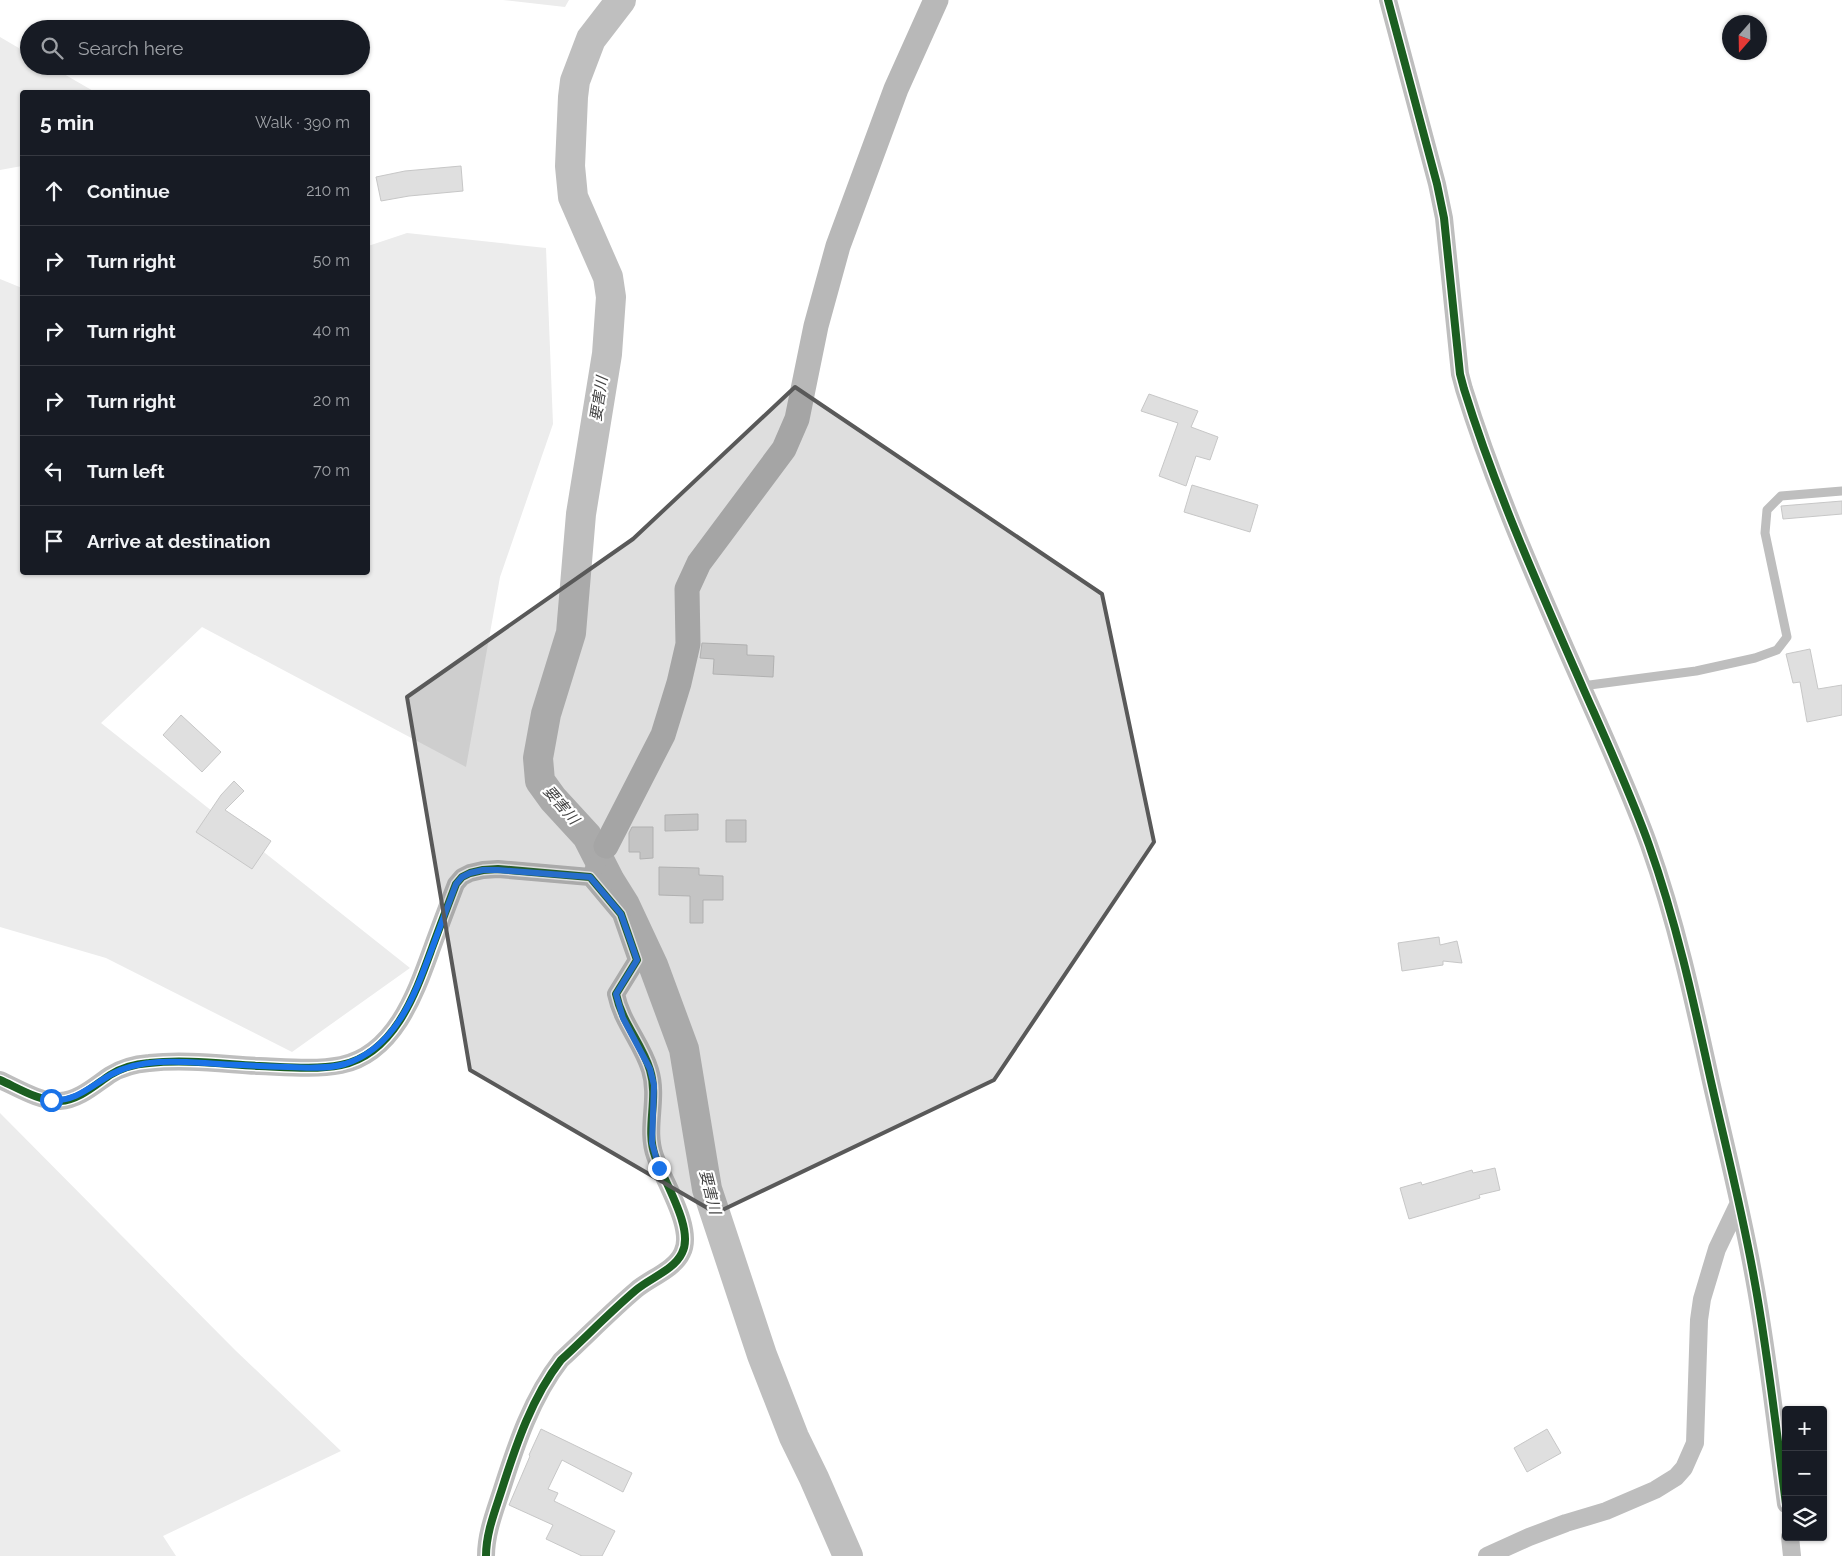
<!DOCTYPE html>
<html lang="en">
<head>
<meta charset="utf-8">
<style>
  body { margin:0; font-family:Raleway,"Noto Sans JP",sans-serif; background:#242831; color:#f1f3f6 }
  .controls { position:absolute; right:15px; bottom:15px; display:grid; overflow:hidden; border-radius:5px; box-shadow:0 1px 4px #0004 }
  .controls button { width:45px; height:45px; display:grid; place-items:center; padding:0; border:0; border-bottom:1px solid #363941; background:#171b24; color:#f1f3f6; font:25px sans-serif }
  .compass { position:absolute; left:1722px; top:15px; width:45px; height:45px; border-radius:50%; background:#171b24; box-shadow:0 1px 4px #0004; rotate:200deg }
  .stop { position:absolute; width:15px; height:15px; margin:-11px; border:4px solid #1a73e8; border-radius:50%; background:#fff }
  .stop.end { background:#1a73e8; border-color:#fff; box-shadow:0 1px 5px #0008 }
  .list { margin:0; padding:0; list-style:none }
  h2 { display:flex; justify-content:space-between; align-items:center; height:65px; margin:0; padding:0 20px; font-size:21px }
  h2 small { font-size:16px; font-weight:400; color:#9ea1a6 }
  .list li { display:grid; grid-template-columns:32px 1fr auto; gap:15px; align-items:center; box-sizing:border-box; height:70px; padding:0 20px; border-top:1px solid #363941 }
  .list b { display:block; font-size:19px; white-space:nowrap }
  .list em { font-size:16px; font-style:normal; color:#9ea1a6 }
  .icon { flex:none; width:28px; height:28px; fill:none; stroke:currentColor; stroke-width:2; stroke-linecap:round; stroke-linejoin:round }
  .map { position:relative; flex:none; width:1842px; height:1556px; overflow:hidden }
  .search { position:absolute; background:#171b24; box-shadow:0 1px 4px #0004; left:20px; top:20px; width:350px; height:55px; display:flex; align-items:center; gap:12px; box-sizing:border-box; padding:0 18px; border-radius:28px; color:#9ea1a6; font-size:19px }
  .panel { position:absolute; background:#171b24; box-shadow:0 1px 4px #0004; left:20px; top:90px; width:350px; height:485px; border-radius:5px }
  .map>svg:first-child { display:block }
  .green { fill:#ececec }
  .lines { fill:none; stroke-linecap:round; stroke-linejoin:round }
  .river { stroke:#bfbfbf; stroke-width:30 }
  .building { fill:#dfdfdf; stroke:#c7c7c7 }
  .lane { stroke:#bebebe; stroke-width:9 }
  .street { stroke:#bebebe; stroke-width:18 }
  .secondary { stroke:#b8b8b8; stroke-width:25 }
  .cycleway-casing { stroke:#fff; stroke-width:11 }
  .cycleway { stroke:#1b5e20; stroke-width:8 }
  .route { stroke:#1a73e8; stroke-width:6 }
  .marked { fill:#595959; fill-opacity:0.2; stroke:#595959; stroke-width:4; stroke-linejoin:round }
  .labels { text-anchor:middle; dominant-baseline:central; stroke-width:4.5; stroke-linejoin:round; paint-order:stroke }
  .water-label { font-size:15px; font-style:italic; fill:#444; stroke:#fff }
</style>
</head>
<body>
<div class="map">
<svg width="1842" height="1556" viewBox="0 0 1842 1556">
  <rect width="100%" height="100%" fill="#fff"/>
  <path class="green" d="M503,0h66l-4,7z
    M0,37l29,17v12h21l45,26h-73v74l-22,4z
    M407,233l139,15 7,176 -53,153 -34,190 -264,-140 -101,96 309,245 -118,84 -186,-94 -106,-31v-648l22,9v284h346v-326z
    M0,1113l235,237 106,101 -178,85 13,20h-176z"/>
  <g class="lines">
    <path class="river" d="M621,0l-30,39 -16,42 -2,16 -3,69 3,31 35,80 3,20 -4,57 -26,160 -10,119 -25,81 -8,44 2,23 13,18 34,37 23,45 15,24 28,60 31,84 23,140 55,166 32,82 20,41 34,78"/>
  </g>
  <path class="building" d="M461,166l2,25 -54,5 -28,5 -5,-24 29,-6z
    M1149,394l49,17 -7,16 27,10 -8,23 -14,-4 -10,30 -27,-10 19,-53 -37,-12z
    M1192,485l66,20 -8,27 -66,-20z
    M1842,501v13l-59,5 -2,-13z
    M702,643l45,2v10l27,1 -1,21 -60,-3 1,-15 -14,-1z
    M1810,649l8,40 24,-4v30l-35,7 -7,-40 -7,1 -7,-29z
    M181,715l40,37 -19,20 -39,-37z
    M234,781l10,10 -19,19 46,31 -19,28 -56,-37 25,-37z
    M698,814v16l-33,1v-16z
    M726,820h20v22h-20z
    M632,827h21v31l-13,1v-7h-11v-19z
    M659,867l40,1v7l24,1v24h-20v23h-13v-27l-31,-1z
    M1439,937l1,8 17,-4 5,22 -19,-2v4l-41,6 -4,-28z
    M1495,1168l5,22 -21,5 1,3 -71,21 -9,-31 21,-6 1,3 50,-15 1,3z
    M541,1429l91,44 -9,19 -61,-32 -14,29 10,4 -4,8 61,30 -13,25h-20l-36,-17 7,-14 -44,-20 21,-49 -1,-1z
    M1547,1429l14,24 -34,19 -13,-24z"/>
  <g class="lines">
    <path class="lane" d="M1582,686l114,-15 59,-13 22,-8 10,-13 -22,-104 2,-23 14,-14 61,-5"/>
    <path class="street" d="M1388,0l49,184 7,34 16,156 4,15c32,103 76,201 119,299 23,52 47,104 66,157 27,76 44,154 61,232 15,67 32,133 44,201 14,75 22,151 32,226
      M590,877l16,-31
      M0,1080c18,8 40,22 60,21 19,-1 35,-16 50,-26 11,-7 26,-11 39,-12 36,-4 74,1 110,3 27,1 56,4 82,-1 54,-11 75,-73 91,-117 8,-22 16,-43 24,-64l6,-7 8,-4 13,-3 15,-1 92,8 31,37 16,46 -21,34c6,29 26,49 34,76 9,29 -5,58 5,86 8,24 40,73 27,97 -8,17 -32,25 -46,37 -26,22 -50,47 -75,70 -29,37 -45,85 -59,129 -7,22 -16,44 -16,67
      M1790,1537l2,19
      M1487,1556l42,-19 37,-14 40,-12 49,-21 21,-13 8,-9 11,-25 4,-123 3,-21 15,-50 21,-44"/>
    <path class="secondary" d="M606,846l57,-111 16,-52 9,-39 -1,-55 12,-26 85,-114 13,-30 19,-93 22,-80 58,-157 40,-89"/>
    <g class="cycleway-casing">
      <path id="cycleway" d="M1388,0l49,184 7,34 16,156 4,15c32,103 76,201 119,299 23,52 47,104 66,157 27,76 44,154 61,232 15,67 32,133 44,201 14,75 22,151 32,226
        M0,1080c18,8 40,22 60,21 19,-1 35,-16 50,-26 11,-7 26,-11 39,-12 36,-4 74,1 110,3 27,1 56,4 82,-1 54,-11 75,-73 91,-117 8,-22 16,-43 24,-64l6,-7 8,-4 13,-3 15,-1 92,8 31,37 16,46 -21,34c6,29 26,49 34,76 9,29 -5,58 5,86 8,24 40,73 27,97 -8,17 -32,25 -46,37 -26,22 -50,47 -75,70 -29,37 -45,85 -59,129 -7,22 -16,44 -16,67"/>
    </g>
    <use href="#cycleway" class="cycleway"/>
  </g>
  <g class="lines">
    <path class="route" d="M51,1100c25,2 41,-15 61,-26 15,-8 31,-11 47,-12 15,-1 31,0 46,1 28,2 55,3 83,4 18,1 40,2 57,-3 50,-16 69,-67 86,-113 8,-22 17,-45 25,-67l6,-7 8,-4 13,-3h15l92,7 31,37 16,46 -21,34 7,24 27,51 4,16 -2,58 7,25"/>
  </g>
  <path class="marked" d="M795,387l307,207 52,248 -160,238 -278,133 -246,-143 -63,-373 226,-158z"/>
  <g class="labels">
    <g class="water-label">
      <text transform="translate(599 399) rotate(-81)">要害川</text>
      <text transform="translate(561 805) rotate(49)">要害川</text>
      <text transform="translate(710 1192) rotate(76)">要害川</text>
    </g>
  </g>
</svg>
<div class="controls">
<button>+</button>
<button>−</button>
<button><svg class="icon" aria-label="layers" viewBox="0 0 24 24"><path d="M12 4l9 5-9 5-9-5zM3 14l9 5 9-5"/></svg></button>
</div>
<svg class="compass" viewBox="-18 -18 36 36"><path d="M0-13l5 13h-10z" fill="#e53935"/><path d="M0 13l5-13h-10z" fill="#9ea1a6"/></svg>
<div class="stop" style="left:51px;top:1100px"></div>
<div class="stop end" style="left:659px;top:1168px"></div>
<div class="search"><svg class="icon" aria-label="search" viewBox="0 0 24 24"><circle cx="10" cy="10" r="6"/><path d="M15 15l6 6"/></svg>Search here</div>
<section class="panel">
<h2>5 min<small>Walk · 390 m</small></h2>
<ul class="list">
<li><svg class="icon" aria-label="ahead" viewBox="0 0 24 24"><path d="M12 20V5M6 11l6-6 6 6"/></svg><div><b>Continue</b></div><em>210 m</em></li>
<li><svg class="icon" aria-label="right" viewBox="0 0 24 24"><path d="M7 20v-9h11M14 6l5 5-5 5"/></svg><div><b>Turn right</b></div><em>50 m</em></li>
<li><svg class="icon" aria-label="right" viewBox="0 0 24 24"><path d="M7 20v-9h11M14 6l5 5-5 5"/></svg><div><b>Turn right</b></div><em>40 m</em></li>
<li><svg class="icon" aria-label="right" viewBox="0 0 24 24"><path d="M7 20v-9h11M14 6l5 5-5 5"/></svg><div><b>Turn right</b></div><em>20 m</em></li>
<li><svg class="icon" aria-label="left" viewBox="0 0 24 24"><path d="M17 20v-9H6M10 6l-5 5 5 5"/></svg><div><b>Turn left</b></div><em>70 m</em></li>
<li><svg class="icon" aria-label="arrive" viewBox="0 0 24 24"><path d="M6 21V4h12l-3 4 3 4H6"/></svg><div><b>Arrive at destination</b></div></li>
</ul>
</section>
</div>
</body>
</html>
